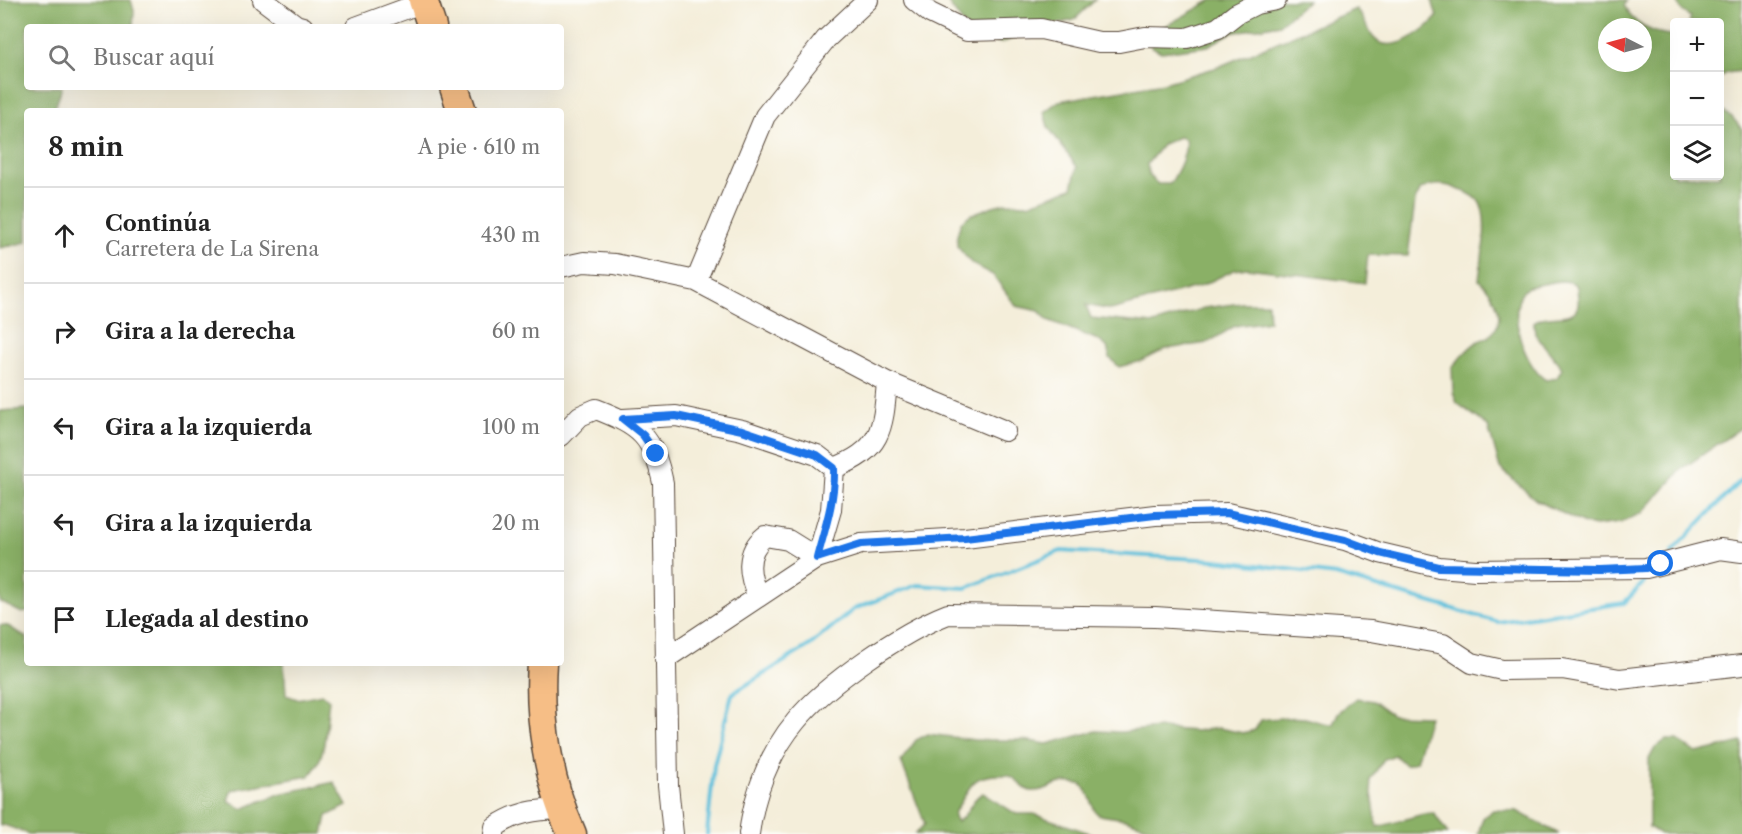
<!DOCTYPE html>
<html lang="es">
<head>
<meta charset="utf-8">
<style>
  body { margin:0; font-family:"Libre Caslon Text",serif; background:#f6f6f6; color:#222 }
  .controls { position:absolute; right:18px; top:18px; display:grid; overflow:hidden; border-radius:6px; box-shadow:0 6px 24px #0002 }
  .controls button { width:54px; height:54px; display:grid; place-items:center; padding:0; border:0; border-bottom:2px solid #e0e0e0; background:#fff; color:#222; font:30px sans-serif }
  .compass { position:absolute; left:1598px; top:18px; width:54px; height:54px; border-radius:50%; background:#fff; box-shadow:0 6px 24px #0002; rotate:276deg }
  .stop { position:absolute; width:18px; height:18px; margin:-14px; border:4px solid #1a73e8; border-radius:50%; background:#fff }
  .stop.end { background:#1a73e8; border-color:#fff; box-shadow:0 2px 6px #0008 }
  .list { margin:0; padding:0; list-style:none }
  h2 { display:flex; justify-content:space-between; align-items:center; height:78px; margin:0; padding:0 24px; font-size:26px }
  h2 small { font-size:20px; font-weight:400; color:#767676 }
  .list li { display:grid; grid-template-columns:39px 1fr auto; gap:18px; align-items:center; box-sizing:border-box; height:96px; padding:0 24px; border-top:2px solid #e0e0e0 }
  .list b { display:block; font-size:22px; white-space:nowrap }
  .list p { margin:0; font-size:20px; white-space:nowrap; color:#767676 }
  .list em { font-size:20px; font-style:normal; color:#767676 }
  .icon { flex:none; width:33px; height:33px; fill:none; stroke:currentColor; stroke-width:2; stroke-linecap:round; stroke-linejoin:round }
  .map { position:relative; flex:none; width:1742px; height:834px; overflow:hidden }
  .search { position:absolute; background:#fff; box-shadow:0 6px 24px #0002; left:24px; top:24px; width:540px; height:66px; display:flex; align-items:center; gap:15px; box-sizing:border-box; padding:0 21px; border-radius:6px; color:#767676; font-size:22px }
  .panel { position:absolute; background:#fff; box-shadow:0 6px 24px #0002; left:24px; top:108px; width:540px; height:558px; border-radius:6px }
  .map>svg:first-child { display:block }
  .forest { fill:#8ab066; stroke:#626d42; stroke-width:1.5; fill-rule:evenodd }
  .lines { fill:none; stroke-linecap:round; stroke-linejoin:round }
  .stream { stroke:#5dc0db; stroke-width:4 }
  .minor-casing { stroke:#57473a; stroke-width:22 }
  .highway-casing { stroke:#57473a; stroke-width:31 }
  .minor { stroke:#fff; stroke-width:20 }
  .highway { stroke:#f6be86; stroke-width:28 }
  .route { stroke:#1a73e8; stroke-width:8 }
</style>
</head>
<body>
<div class="map">
<svg width="1742" height="834" viewBox="0 0 1742 834">
  <rect width="100%" height="100%" fill="#fdfcf7"/>
  <filter id="ink" filterUnits="userSpaceOnUse"><feTurbulence type="fractalNoise" baseFrequency=".0167" numOctaves="2"/><feDisplacementMap in="SourceGraphic" scale="12" xChannelSelector="R" yChannelSelector="G"/><feConvolveMatrix kernelMatrix="1 2 1 2 8 2 1 2 1" color-interpolation-filters="sRGB"/></filter>
  <filter id="wash" filterUnits="userSpaceOnUse"><feTurbulence type="fractalNoise" baseFrequency=".008" numOctaves="4" result="noise"/><feDisplacementMap in="SourceGraphic" scale="24" xChannelSelector="R" yChannelSelector="G"/><feGaussianBlur stdDeviation="1.35" result="paint"/><feColorMatrix in="noise" values="0 0 0 0 0 0 0 0 0 0 0 0 0 0 0 0 0 1.4 0 .05"/><feComposite in="paint" operator="in"/></filter>
  <g filter="url(#wash)">
    <rect width="100%" height="100%" fill="#f4eeda"/>
    <path class="forest" d="M0,0h131l3,11 -1,16h-106v60h35l-8,24h-27v131l-27,6z
      M946,0h149l-21,20 -36,8 -36,15 -12,-2 -21,-9z
      M1212,0h96l-28,24 -49,9 -23,13 -47,6 -10,-6 2,-13z
      M1432,0h195l-3,5c7,19 31,30 50,30v141h46v-66l11,6 11,13v298l-60,42 -40,44 -22,10 -25,3 -13,-3 -46,-23 -36,-32 -12,-42 -31,-23 -4,-11 -1,-24c7,-9 18,-22 27,-27 3,-2 7,-2 9,-4 22,-16 6,-44 -9,-57 2,-20 12,-63 -1,-80 -5,-5 -14,-9 -21,-11 -13,-6 -23,-5 -36,0l-6,12 -7,55 -40,-1 -3,28 -118,-15 -13,2 -33,16 -90,24 -25,-5 5,13 63,6 50,-16 38,-5h26l1,18 -34,5 -28,17 -41,6 -24,12 -23,6 -9,-9 -3,-11 -9,-7 -50,-20 -9,-9 -23,-5 -23,-31 -21,-11 -15,-18v-11l4,-13 9,-7 23,-9 12,-3 23,1 44,-16 5,-21 -29,-40 -4,-15 15,-11 105,-18 54,-16 138,-58c8,8 10,19 17,28 16,20 52,-5 64,-20zM1607,27h36v36h-36zM1179,137l6,2c3,14 -8,34 -15,45h-12l-9,-8 -2,-12 16,-20zM1559,281c6,0 15,0 18,6 1,3 0,7 1,10 4,29 -31,13 -44,25l1,12 27,34 -5,10 -11,2c-22,-13 -43,-76 -18,-93z
      M1678,0h64v71l-16,2 -6,5v-56h-31l2,-5c-7,-3 -13,-9 -13,-17z
      M27,409v203l-5,1 -22,-11v-191z
      M0,625l8,1 19,12v25h257l2,32 11,4 25,-5 7,6c-4,24 -1,58 -20,76l-77,14 -4,10 14,9 37,-15 55,-12 13,24 -20,10 -4,18h-294l-25,-9 -4,1z
      M1356,698l17,3 20,14 36,1 -13,46 -11,3 -10,-10 -11,4 -14,21 7,47c17,-3 44,-15 57,-14l14,21h-236l-29,-5 -17,4 -41,-14 -26,-4 -4,-4 -6,-16 -7,-10c-31,-8 -27,6 -49,6 -7,1 -13,-8 -18,-12 -7,-5 -10,-4 -18,-4 -29,1 -26,14 -42,36l-1,6 3,5c12,-6 13,-23 26,-29l33,21h18l58,20h-177l10,-10 -24,-63 15,-21 12,-6 47,6h48l24,4 49,-13 25,1 38,-4 36,3 24,-3 24,5 12,-3 6,-10c9,-2 36,-3 44,-2 10,2 16,6 28,6l5,-11z
      M1666,740h11l19,13 46,-11v92h-82l-11,-7v-68l6,-11z
      M1493,810l24,1 42,23h-81l5,-16z"/>
    <g class="lines">
      <path class="stream" d="M1672,552l70,-73
        M707,834l7,-69 18,-71 78,-49 44,-36 63,-24 49,3 95,-37 155,9 120,15 162,47 126,-19 27,-28"/>
    </g>
  </g>
  <g filter="url(#ink)">
    <g class="lines">
      <g class="minor-casing">
        <path id="minor" d="M263,0l33,25 7,2
          M914,0l16,13 37,18 74,-2 58,13h20l26,-5 42,1 31,-10 18,-14 20,-10 20,-4
          M356,27l68,-25
          M561,267l23,-5 31,2 81,17 191,101c-4,47 -5,68 -53,86
          M696,281l69,-165 61,-77 42,-39
          M887,382l118,49
          M623,419l53,-3 66,14 75,25 17,13 -3,42 -14,48 -29,-18 -23,-4c-20,16 -17,39 -7,60
          M561,436l19,-20 16,-7c44,17 57,27 67,74l5,302 5,49
          M665,659l152,-101 44,-14 104,-6 190,-23 72,-2 118,27 35,13 59,14 36,3 171,-2 74,-19 22,3
          M494,834l1,-7c22,-15 40,-17 66,-18
          M749,834c5,-40 20,-81 47,-113 31,-38 106,-89 152,-107l207,3 216,14 72,13 29,19 30,7 60,-1 58,10 122,-14"/>
      </g>
      <g class="highway-casing">
        <path id="highway" d="M423,0l9,27
          M454,87l8,24
          M542,663c-4,56 7,121 30,171"/>
      </g>
      <use href="#minor" class="minor"/>
      <use href="#highway" class="highway"/>
    </g>
  </g>
  <g class="lines" filter="url(#ink)">
    <path class="route" d="M656,454l-13,-19 -20,-16 53,-3 66,14 75,25 17,13c1,32 -9,60 -17,90l44,-14 104,-6 190,-23 72,-2 118,27 35,13 59,14 161,3 46,-2 15,-4"/>
  </g>
</svg>
<div class="controls">
<button>+</button>
<button>−</button>
<button><svg class="icon" aria-label="layers" viewBox="0 0 24 24"><path d="M12 4l9 5-9 5-9-5zM3 14l9 5 9-5"/></svg></button>
</div>
<svg class="compass" viewBox="-18 -18 36 36"><path d="M0-13l5 13h-10z" fill="#e53935"/><path d="M0 13l5-13h-10z" fill="#767676"/></svg>
<div class="stop" style="left:1661px;top:564px"></div>
<div class="stop end" style="left:656px;top:454px"></div>
<div class="search"><svg class="icon" aria-label="search" viewBox="0 0 24 24"><circle cx="10" cy="10" r="6"/><path d="M15 15l6 6"/></svg>Buscar aquí</div>
<section class="panel">
<h2>8 min<small>A pie · 610 m</small></h2>
<ul class="list">
<li><svg class="icon" aria-label="ahead" viewBox="0 0 24 24"><path d="M12 20V5M6 11l6-6 6 6"/></svg><div><b>Continúa</b><p>Carretera de La Sirena</p></div><em>430 m</em></li>
<li><svg class="icon" aria-label="right" viewBox="0 0 24 24"><path d="M7 20v-9h11M14 6l5 5-5 5"/></svg><div><b>Gira a la derecha</b></div><em>60 m</em></li>
<li><svg class="icon" aria-label="left" viewBox="0 0 24 24"><path d="M17 20v-9H6M10 6l-5 5 5 5"/></svg><div><b>Gira a la izquierda</b></div><em>100 m</em></li>
<li><svg class="icon" aria-label="left" viewBox="0 0 24 24"><path d="M17 20v-9H6M10 6l-5 5 5 5"/></svg><div><b>Gira a la izquierda</b></div><em>20 m</em></li>
<li><svg class="icon" aria-label="arrive" viewBox="0 0 24 24"><path d="M6 21V4h12l-3 4 3 4H6"/></svg><div><b>Llegada al destino</b></div></li>
</ul>
</section>
</div>
</body>
</html>
